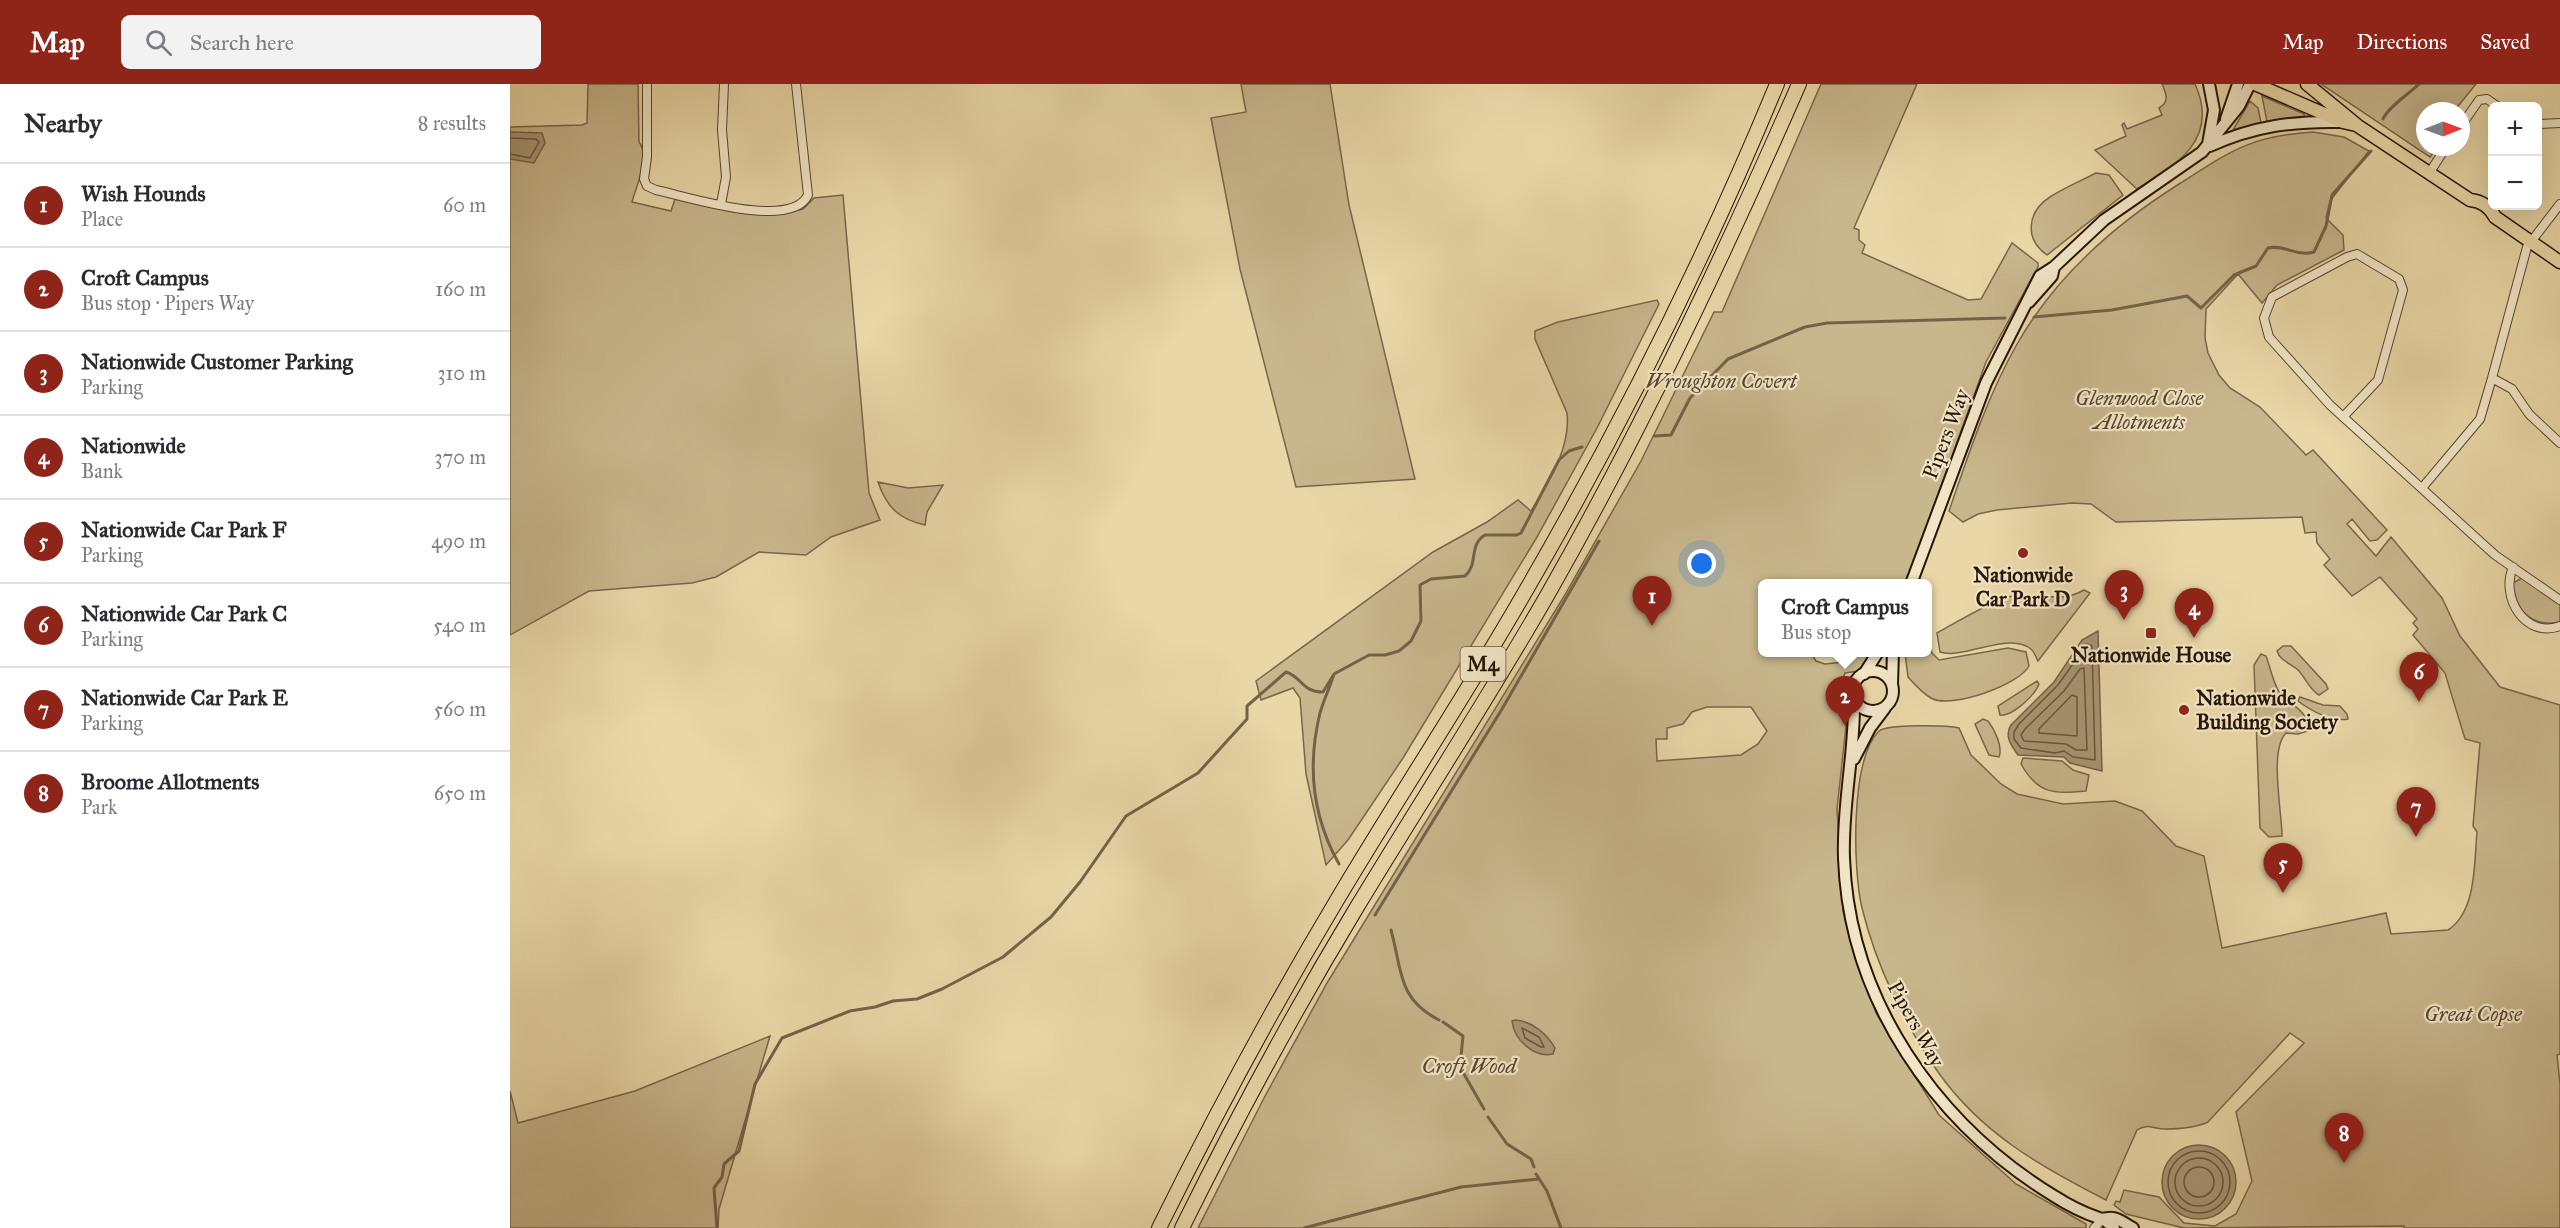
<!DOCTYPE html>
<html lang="en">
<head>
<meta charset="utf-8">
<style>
  body { margin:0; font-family:"IM FELL Great Primer",serif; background:#f2f2f3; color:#2b2b33 }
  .controls { position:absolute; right:18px; top:18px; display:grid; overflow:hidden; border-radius:9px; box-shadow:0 6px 24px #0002 }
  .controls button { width:54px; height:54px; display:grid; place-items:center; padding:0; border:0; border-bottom:2px solid #e1e1e2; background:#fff; color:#2b2b33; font:30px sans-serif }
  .compass { position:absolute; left:1906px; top:18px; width:54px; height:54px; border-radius:50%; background:#fff; box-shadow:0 6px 24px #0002; rotate:89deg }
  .you { position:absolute; left:1192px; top:480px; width:21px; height:21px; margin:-15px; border:4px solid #fff; border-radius:50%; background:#1a73e8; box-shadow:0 0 0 9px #1a73e833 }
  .badge { display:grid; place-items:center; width:39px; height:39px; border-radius:50%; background:#8f2418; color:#fff; font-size:20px; font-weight:700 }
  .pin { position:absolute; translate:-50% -50px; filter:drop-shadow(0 2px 3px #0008) }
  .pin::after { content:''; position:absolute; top:32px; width:21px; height:18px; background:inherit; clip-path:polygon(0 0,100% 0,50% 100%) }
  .popup { position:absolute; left:1248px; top:495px; width:174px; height:78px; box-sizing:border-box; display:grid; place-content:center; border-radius:9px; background:#fff; filter:drop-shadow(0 2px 4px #0005); font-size:20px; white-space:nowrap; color:#7c7c81 }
  .popup b { font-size:22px; color:#2b2b33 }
  .popup::after { content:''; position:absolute; left:50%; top:100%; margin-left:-12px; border:12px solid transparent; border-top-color:#fff }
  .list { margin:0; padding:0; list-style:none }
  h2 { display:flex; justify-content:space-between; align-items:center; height:78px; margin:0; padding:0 24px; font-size:26px }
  h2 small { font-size:20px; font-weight:400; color:#7c7c81 }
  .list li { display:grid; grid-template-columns:39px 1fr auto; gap:18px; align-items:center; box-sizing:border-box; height:84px; padding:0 24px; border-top:2px solid #e1e1e2 }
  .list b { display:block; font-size:22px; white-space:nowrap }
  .list p { margin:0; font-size:20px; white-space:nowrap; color:#7c7c81 }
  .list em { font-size:20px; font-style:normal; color:#7c7c81 }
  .icon { flex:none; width:33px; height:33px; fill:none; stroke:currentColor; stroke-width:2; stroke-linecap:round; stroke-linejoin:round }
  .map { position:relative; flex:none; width:2050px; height:1144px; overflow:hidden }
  header { display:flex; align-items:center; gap:36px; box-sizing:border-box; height:84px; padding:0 30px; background:#8f2418; color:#fff }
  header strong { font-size:28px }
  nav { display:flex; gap:33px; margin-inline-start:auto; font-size:21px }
  .search { width:420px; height:54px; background:#f2f2f3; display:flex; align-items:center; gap:15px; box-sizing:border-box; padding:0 21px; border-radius:9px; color:#7c7c81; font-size:22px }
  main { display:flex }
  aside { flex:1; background:#fff }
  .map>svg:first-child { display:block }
  .green { fill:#c8b68c; stroke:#78664a; stroke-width:1.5; fill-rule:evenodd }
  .water { fill:#a79571; stroke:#746247; stroke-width:1.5 }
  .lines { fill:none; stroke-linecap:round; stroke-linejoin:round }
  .shore { stroke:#67553c; stroke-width:1.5 }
  .stream { stroke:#746247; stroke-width:3 }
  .street-casing { stroke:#58462f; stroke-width:10 }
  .secondary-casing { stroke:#271507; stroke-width:14 }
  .primary-casing { stroke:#271507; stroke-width:15 }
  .highway-casing { stroke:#271507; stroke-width:16 }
  .street { stroke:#f1e5c6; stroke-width:8 }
  .secondary { stroke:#f1e5c6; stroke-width:10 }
  .primary { stroke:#e9d7a7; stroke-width:12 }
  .highway { stroke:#e9d7a7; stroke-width:14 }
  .poi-dot { fill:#8f2418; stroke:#f1e5c6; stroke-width:2 }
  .labels { text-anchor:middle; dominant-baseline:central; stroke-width:4.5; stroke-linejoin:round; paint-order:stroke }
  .shield { fill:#f1e5c6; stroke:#645340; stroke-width:1.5 }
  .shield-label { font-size:20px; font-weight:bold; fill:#271507 }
  .park-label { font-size:21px; font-style:italic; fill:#57452f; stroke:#f1e5c6 }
  .street-label { font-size:21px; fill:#271507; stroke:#f1e5c6 }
  .poi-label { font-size:21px; font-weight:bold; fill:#271507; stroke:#f1e5c6 }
</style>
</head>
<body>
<header>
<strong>Map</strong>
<div class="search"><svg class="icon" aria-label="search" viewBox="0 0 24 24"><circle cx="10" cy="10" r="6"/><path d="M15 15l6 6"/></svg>Search here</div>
<nav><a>Map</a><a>Directions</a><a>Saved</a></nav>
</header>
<main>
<aside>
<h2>Nearby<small>8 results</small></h2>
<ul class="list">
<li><span class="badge">1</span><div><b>Wish Hounds</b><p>Place</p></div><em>60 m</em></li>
<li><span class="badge">2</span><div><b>Croft Campus</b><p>Bus stop · Pipers Way</p></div><em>160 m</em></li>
<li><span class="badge">3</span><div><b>Nationwide Customer Parking</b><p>Parking</p></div><em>310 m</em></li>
<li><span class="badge">4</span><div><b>Nationwide</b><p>Bank</p></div><em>370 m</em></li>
<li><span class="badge">5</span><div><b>Nationwide Car Park F</b><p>Parking</p></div><em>490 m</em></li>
<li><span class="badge">6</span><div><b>Nationwide Car Park C</b><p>Parking</p></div><em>540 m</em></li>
<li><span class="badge">7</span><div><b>Nationwide Car Park E</b><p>Parking</p></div><em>560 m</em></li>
<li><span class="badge">8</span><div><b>Broome Allotments</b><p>Park</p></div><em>650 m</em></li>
</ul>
</aside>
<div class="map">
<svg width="2050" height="1144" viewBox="0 0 2050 1144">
  <rect width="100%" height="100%" fill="#e9d7a7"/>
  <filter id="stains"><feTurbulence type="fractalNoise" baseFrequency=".00333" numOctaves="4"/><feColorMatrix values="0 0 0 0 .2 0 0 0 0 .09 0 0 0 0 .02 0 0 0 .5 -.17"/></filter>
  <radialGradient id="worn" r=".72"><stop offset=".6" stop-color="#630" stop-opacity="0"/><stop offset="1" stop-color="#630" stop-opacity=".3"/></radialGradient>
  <path class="green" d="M78,0h50l1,58c12,15 -3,44 -7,60l39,9 4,-12 59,13 38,3 31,-6 11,-11 29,-3 26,298 11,27 -49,17 -25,18 -47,-3 -43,25 -24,6 -103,8 -79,44v-508l72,-2 5,-2z
    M731,0h89l19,121 66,274 -119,8 -56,-218 -29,-151 35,-6z
    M1311,0h96l-63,144 5,2v10l6,5 -3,8 106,47 13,-1 31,-56 26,20v4l-52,95 -80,221 -144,1v68l49,1 5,8 9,3 19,-2 7,-9h23l-15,18 -14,2 -6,16 9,19 -11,101 6,102 33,102 63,102 77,69 70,40v4h-888l66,-130 63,-115 236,-385 78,-137 73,-149h8zM1197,623h44l16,24 -9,13 -17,11 -84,6 -1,-22h11v-11l16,-4 9,-12z
    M1652,0h33c25,55 -18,81 -58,105l-42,-39 31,-14 -4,-11 2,-2 3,6 35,-14 -3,-7c11,-6 7,-15 3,-24z
    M1811,0h155l-22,27h-29v36h13l-8,10z
    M1752,12l42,18 1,3 -38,5z
    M1740,17l8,7 3,15 -28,7z
    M1803,48l31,5 25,14 -39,50 -4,17 17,17 1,15 -67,35 -15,18 -24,-29 -32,35 -1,29 3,15 11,22 11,13 30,19 46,48 7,-5 74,80 -10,10 -7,1 -18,-22 -5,5 29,32 15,-19 51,61 18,38 40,51 60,18v349l-3,1 3,29v144h-156v-2l-220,2 -58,-14 -12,-9 2,-4 4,1 4,-12 35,7 25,26 31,3 21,-12 16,-33 -16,-69 68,-69 -14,-10 -82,89c-13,6 -29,7 -43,7 -11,0 -18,-6 -28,1l-31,70c-65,-33 -125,-67 -168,-128 -34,-48 -62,-107 -76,-164 -9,-37 -12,-149 17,-177 8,-7 69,-6 80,-3l12,27 30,29 16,10 46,10 52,-3 27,10 34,35 28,10 18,92 164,-35 5,21 57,-4c29,-19 26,-68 29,-98l-4,-6 7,-83 -15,-4 -20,-66 -32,-38 5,-6 -5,-6 4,-4 -37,-42 -28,19 -28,-31 6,-6 -13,-16 -1,-11 -11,1 -3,-16 -186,5 -25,-18 -19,-1 -75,7 -19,4 -15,8 -14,-11c19,-55 38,-114 67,-165 38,-68 98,-121 163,-162 52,-33 71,-48 134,-52z
    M1586,89l13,2 14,20 -76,60c-23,-16 -20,-43 3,-58 15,-10 31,-16 46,-24z
    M1147,216l2,4 -62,124 -60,109 -134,221 -55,82 -22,25 -20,-91 -6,-76 -7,-10 -32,12 -5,-19 177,-129 54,-30 31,-22 13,11c17,-28 40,-63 36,-98l-32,-74v-8l23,-9z
    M368,398l30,6 35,-3 -16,27 -2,13c-26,-6 -38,-17 -47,-43z
    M2012,494l38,26v18c-28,6 -46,-12 -47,-39z
    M1574,506l6,3 -52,68c-2,-3 -3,-8 -6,-11 -21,-20 -68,10 -92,2l-3,-19c18,-10 56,-33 75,-37 26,-4 48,8 72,-6z
    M1418,544l4,25 7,7 69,-12 18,4 3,14c-10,19 -76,42 -96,33 -9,-4 -18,-14 -25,-22l-3,-24 23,-1z
    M1773,562h8l35,38 2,5 -9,6c-9,-5 -13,-16 -20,-24 -7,-7 -19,-10 -22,-20z
    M1751,570l5,2c4,10 7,28 14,37 10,12 31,19 28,38l-10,3 -12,-1c-17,17 -4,79 -4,103l-13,1 -9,-9 -6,-163z
    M1527,597l2,3c-4,11 -27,33 -39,31l-2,-9z
    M1790,613l23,8 17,1 7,8 1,5c-16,3 -37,-8 -50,-18z
    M1473,635l5,2c7,9 15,26 11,36l-10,-2 -14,-31z
    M1513,674l39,3 11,9 16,5 -3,16c-33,3 -48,3 -65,-27z
    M260,952l-51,173 -1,19h-208v-137l8,32 117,-32z"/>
  <path class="water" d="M0,48l32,1 3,10 -11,20 -24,-4z
    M1588,547l4,140 -32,-8 -6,-6 -46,-2c-7,-10 -14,-19 -7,-30l43,-43 28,-42z
    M1005,936c17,1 32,14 40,28l-2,6c-19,4 -39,-14 -41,-33z
    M1652 1098a37 37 0 1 1 74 0a37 37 0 1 1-74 0Z"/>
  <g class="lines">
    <path class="shore" d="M0,54l26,1 3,3 -9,16 -20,-4
      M1577,560l5,2 3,114 -22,-3 -9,-6 -9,2 -34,-5 -7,-9v-7l5,-8 39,-39z
      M1574,584l3,82h-11l-10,-6 -42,-3 -3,-6 4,-6 39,-38 16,-22z
      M1562,611l5,2v39l-38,-3v-4z
      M1012,944l17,9 5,10h-3l-16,-9z
      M1658 1098a31 31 0 1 1 62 0a31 31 0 1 1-62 0Z
      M1665 1098a24 24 0 1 1 48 0a24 24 0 1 1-48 0Z
      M1674 1098a15 15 0 1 1 30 0a15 15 0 1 1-30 0Z"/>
    <path class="stream" d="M1873,35c5,-12 26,-25 36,-35
      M1524,233l78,-7 75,-14 14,12 33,-33 22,-9 12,-18c16,-4 28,9 46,4l12,-26 6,-31 39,-44
      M1144,352l17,-1 19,-37 38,-39 77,-32 22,-4 178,-5
      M829,780c-27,-48 -32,-98 -19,-151 4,-14 10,-26 14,-39l35,-19h16l14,-4 12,-10 10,-20 -1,-36 11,-6 34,-3c14,-12 3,-31 20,-41h32l4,-2 38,-73 10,-9 13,-4
      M865,831l127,-206 97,-168
      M881,846c11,39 6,69 48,90
      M933,938l20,14 -3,31 24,42
      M978,1033l19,27 24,15 3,8
      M1026,1090l11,17 14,37
      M207,1144l-3,-40 8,-11 2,-13 15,-13 16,-67 27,-46 68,-27 25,-4 18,-6 24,-2 25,-10 61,-32 48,-40 29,-35 46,-66 72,-43 49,-54v-13l39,-34c16,5 16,20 37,20l11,-18
      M794,1144l157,-41 78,-8"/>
    <g class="street-casing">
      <path id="street" d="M137,0v73l-3,22 3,7 9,4c30,6 135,41 152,5l-12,-111
        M2028,40l22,-1
        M1951,42l18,-26 8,-1 10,7
        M1920,88l16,-25
        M211,120l5,-27 -4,-47 2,-46
        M2050,120l-33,43 -35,131 20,11 17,25 31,29
        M1833,333l35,-37 25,-90 -4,-11 -42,-25 -10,3 -75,40 -8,21 5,19 61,68 165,150 65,45
        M1912,404l58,-69 12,-41
        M2003,483c-13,30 12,72 47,59
        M1584,1144l9,-9"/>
    </g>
    <g class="secondary-casing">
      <path id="secondary" d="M1716,35l12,-35
        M1698,60l6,-34 -5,-26
        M1700,62c44,-20 83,-25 131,-24
        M1519,218l23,-26 2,-9
        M1401,500l75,-201 54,-107 14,-9 50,-47 98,-68 37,-46 11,-22
        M1343 607a20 20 0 1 1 40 0a20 20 0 1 1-40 0Z
        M1354,590l14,-22
        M1382,600l1,-32
        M1344,616c1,53 -12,105 -10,158 5,142 92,266 210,338 14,9 30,17 45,22 5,2 9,-1 14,0 7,1 14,7 20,10
        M1344,675l16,-31 15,-20
        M1593,1135l11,9"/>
    </g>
    <g class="primary-casing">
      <path id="primary" d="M1745,0l88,38 13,3
        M1797,0l51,42 112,74c11,1 20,7 25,17l65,45"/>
    </g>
    <g class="highway-casing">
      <path id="highway" d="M649,1144c55,-111 114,-221 178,-328 60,-101 125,-199 184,-301 96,-165 183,-338 256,-515
        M672,1144c53,-107 110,-213 172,-316 64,-106 132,-210 194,-318 94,-165 175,-336 251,-510"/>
    </g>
    <use href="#street" class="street"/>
    <use href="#secondary" class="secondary"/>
    <use href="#primary" class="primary"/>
    <use href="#highway" class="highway"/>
  </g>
  <g class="poi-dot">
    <circle cx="1513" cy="469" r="6"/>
    <rect x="1635" y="543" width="12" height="12" rx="3"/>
    <circle cx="1674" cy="626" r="6"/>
  </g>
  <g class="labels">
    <rect class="shield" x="950.5" y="563" width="45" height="34" rx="4.5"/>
    <g class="shield-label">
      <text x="973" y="580">M4</text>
    </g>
    <g class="park-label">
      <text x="1211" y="297">Wroughton Covert</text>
      <text x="1629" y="314">Glenwood Close<tspan x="1629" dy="24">Allotments</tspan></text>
      <text x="1963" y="930">Great Copse</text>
      <text x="959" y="982">Croft Wood</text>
    </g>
    <g class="street-label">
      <text transform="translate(1436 350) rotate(-69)">Pipers Way</text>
      <text transform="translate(1406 940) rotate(61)">Pipers Way</text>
    </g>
    <g class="poi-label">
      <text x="1513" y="491">Nationwide<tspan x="1513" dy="24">Car Park D</tspan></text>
      <text x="1641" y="571">Nationwide House</text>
      <text x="1686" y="614" text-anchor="start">Nationwide<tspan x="1686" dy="24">Building Society</tspan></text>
    </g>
  </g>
  <rect width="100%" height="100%" filter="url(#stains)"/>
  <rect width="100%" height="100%" fill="url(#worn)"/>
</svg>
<div class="controls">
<button>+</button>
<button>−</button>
</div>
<svg class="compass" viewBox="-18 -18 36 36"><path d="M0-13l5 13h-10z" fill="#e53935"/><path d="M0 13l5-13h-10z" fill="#7c7c81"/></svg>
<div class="you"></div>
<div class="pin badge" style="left:1142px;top:542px">1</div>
<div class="pin badge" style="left:1335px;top:642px">2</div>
<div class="popup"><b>Croft Campus</b>Bus stop</div>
<div class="pin badge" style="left:1614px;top:536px">3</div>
<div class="pin badge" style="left:1684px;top:554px">4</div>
<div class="pin badge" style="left:1773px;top:809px">5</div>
<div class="pin badge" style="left:1909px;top:618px">6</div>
<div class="pin badge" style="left:1906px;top:753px">7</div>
<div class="pin badge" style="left:1834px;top:1079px">8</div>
</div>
</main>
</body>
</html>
